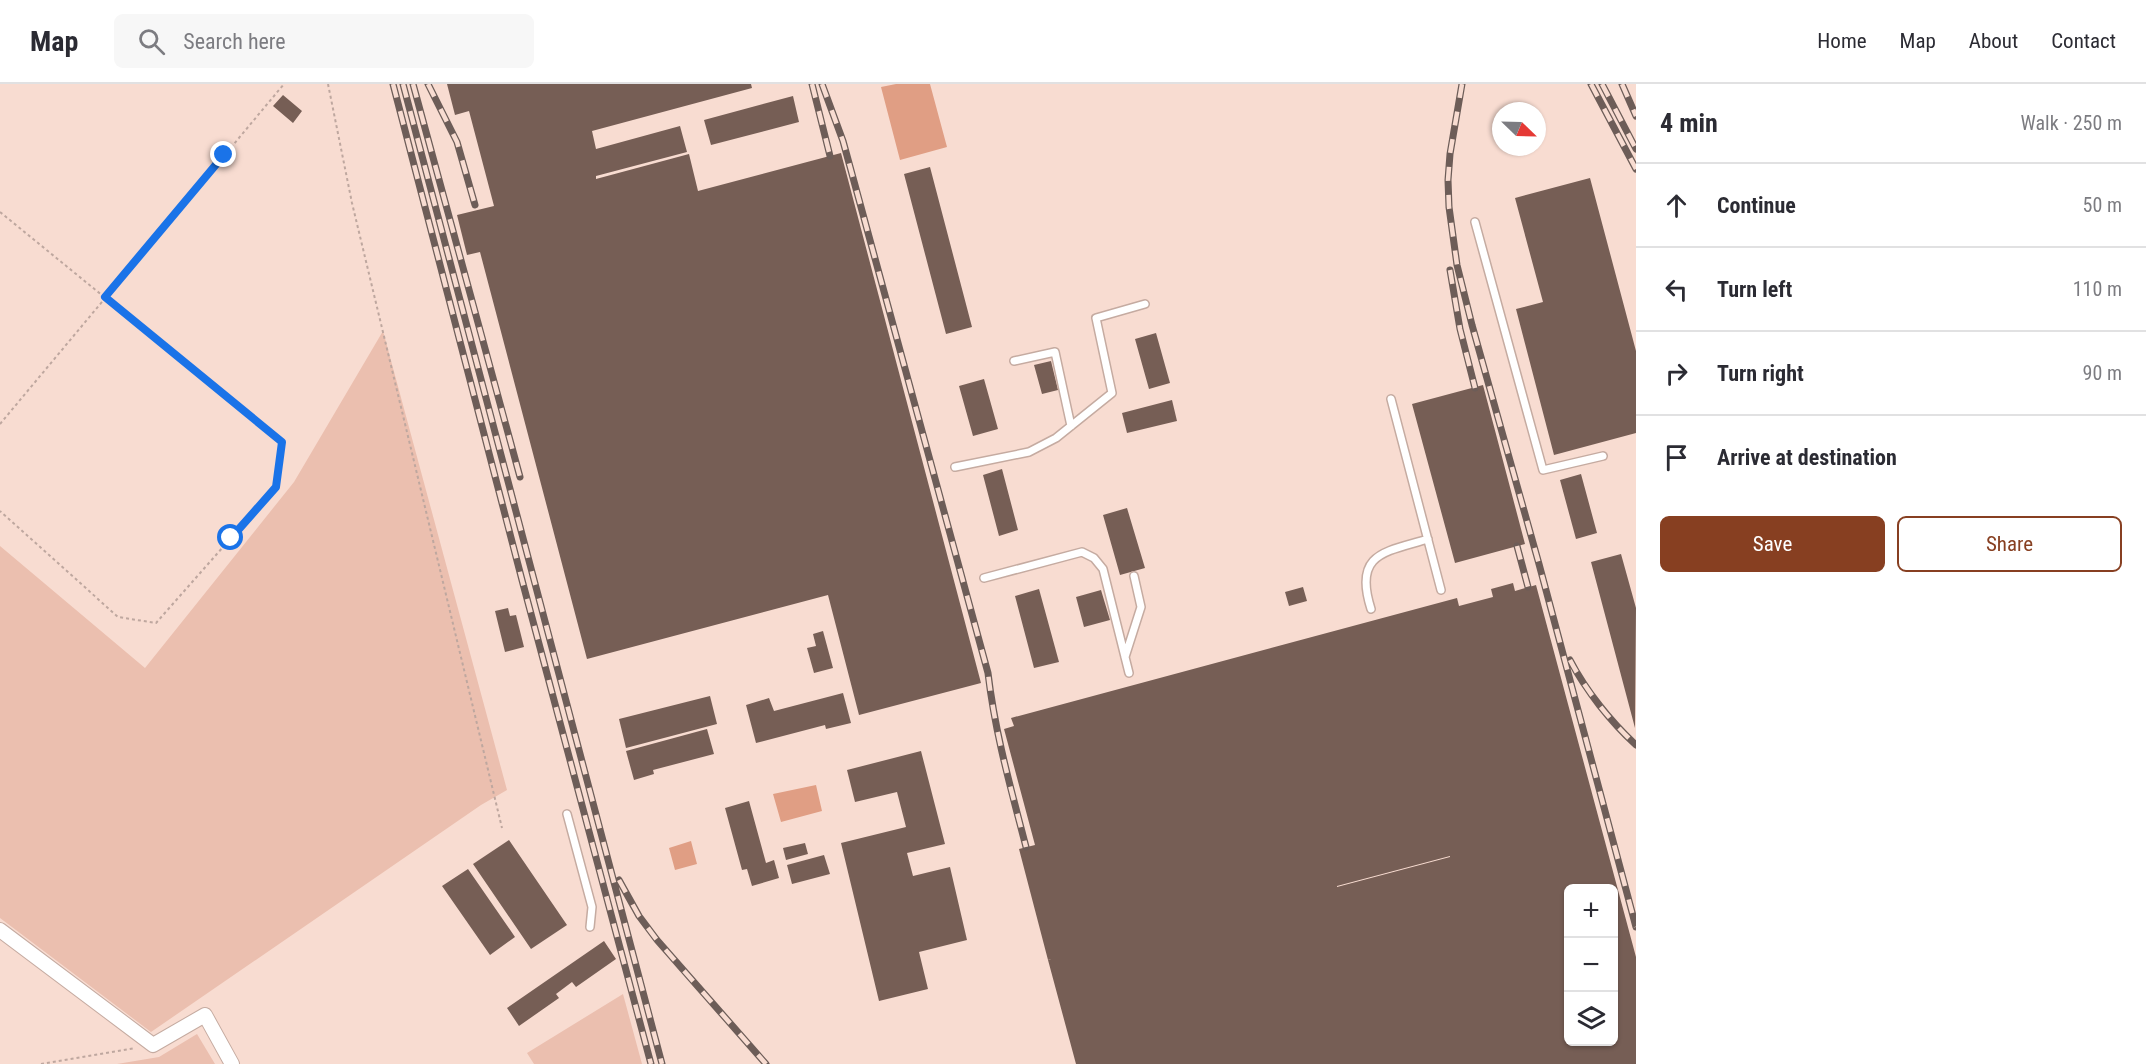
<!DOCTYPE html>
<html lang="en">
<head>
<meta charset="utf-8">
<style>
  body { margin:0; font-family:"Roboto Condensed",sans-serif; background:#f7f7f7; color:#2b2b33 }
  .controls { position:absolute; right:18px; bottom:18px; display:grid; overflow:hidden; border-radius:9px; box-shadow:0 2px 4px #0004 }
  .controls button { width:54px; height:54px; display:grid; place-items:center; padding:0; border:0; border-bottom:2px solid #e1e1e2; background:#fff; color:#2b2b33; font:30px sans-serif }
  .compass { position:absolute; left:1492px; top:18px; width:54px; height:54px; border-radius:50%; background:#fff; box-shadow:0 2px 4px #0004; rotate:113deg }
  .stop { position:absolute; width:18px; height:18px; margin:-14px; border:4px solid #1a73e8; border-radius:50%; background:#fff }
  .stop.end { background:#1a73e8; border-color:#fff; box-shadow:0 2px 6px #0008 }
  .list { margin:0; padding:0; list-style:none }
  h2 { display:flex; justify-content:space-between; align-items:center; height:78px; margin:0; padding:0 24px; font-size:26px }
  h2 small { font-size:20px; font-weight:400; color:#7c7c81 }
  .list li { display:grid; grid-template-columns:39px 1fr auto; gap:18px; align-items:center; box-sizing:border-box; height:84px; padding:0 24px; border-top:2px solid #e1e1e2 }
  .list b { display:block; font-size:22px; white-space:nowrap }
  .list em { font-size:20px; font-style:normal; color:#7c7c81 }
  .actions { display:flex; gap:12px; padding:18px 24px }
  .actions a { flex:1; padding:14px 0; border:2px solid #873f21; border-radius:9px; text-align:center; font-size:21px; color:#873f21 }
  .actions .main { background:#873f21; color:#fff }
  .icon { flex:none; width:33px; height:33px; fill:none; stroke:currentColor; stroke-width:2; stroke-linecap:round; stroke-linejoin:round }
  .map { position:relative; flex:none; width:1636px; height:980px; overflow:hidden }
  header { display:flex; align-items:center; gap:36px; box-sizing:border-box; height:84px; padding:0 30px; background:#fff; border-bottom:2px solid #e1e1e2 }
  header strong { font-size:28px }
  nav { display:flex; gap:33px; margin-inline-start:auto; font-size:21px }
  .search { width:420px; height:54px; background:#f7f7f7; display:flex; align-items:center; gap:15px; box-sizing:border-box; padding:0 21px; border-radius:9px; color:#7c7c81; font-size:22px }
  main { display:flex }
  aside { flex:1; background:#fff }
  .map>svg:first-child { display:block }
  .green { fill:#ebbfaf }
  .water { fill:#e09e84 }
  .building { fill:#765e55; fill-rule:evenodd }
  .lines { fill:none; stroke-linecap:round; stroke-linejoin:round }
  .service-casing { stroke:#c5aba1; stroke-width:10 }
  .minor-casing { stroke:#c5aba1; stroke-width:16 }
  .path { stroke:#bea79f; stroke-width:2; stroke-dasharray:3 3; stroke-linecap:butt }
  .service { stroke:#fff; stroke-width:7 }
  .minor { stroke:#fff; stroke-width:14 }
  .rail-casing { stroke:#6d5d58; stroke-width:7 }
  .rail { stroke:#f8dcd1; stroke-width:4.5; stroke-dasharray:14; stroke-linecap:butt }
  .route { stroke:#1a73e8; stroke-width:8 }
</style>
</head>
<body>
<header>
<strong>Map</strong>
<div class="search"><svg class="icon" aria-label="search" viewBox="0 0 24 24"><circle cx="10" cy="10" r="6"/><path d="M15 15l6 6"/></svg>Search here</div>
<nav><a>Home</a><a>Map</a><a>About</a><a>Contact</a></nav>
</header>
<main>
<div class="map">
<svg width="1636" height="980" viewBox="0 0 1636 980">
  <rect width="100%" height="100%" fill="#f8dcd1"/>
  <path class="green" d="M383,247l124,459 -26,15 -330,227 -151,-114v-372l145,122 149,-186z
    M623,910l19,70h-108l-7,-11z
    M197,950l18,30h-98l42,-7z"/>
  <path class="water" d="M896,0h34l17,63 -47,13 -19,-73z
    M816,701l6,26 -41,11 -8,-28z
    M691,757l6,23 -22,6 -6,-22z"/>
  <path class="building" d="M447,0h304l1,4 -160,43 4,18 84,-23 7,26 -91,24v3l93,-25 9,37 143,-38 140,530 -122,32 -31,-120 -241,64 -107,-407 -13,3 -10,-40 37,-9 -25,-95 -14,4z
    M283,11l19,16 -9,12 -20,-17z
    M793,12l6,26 -88,23 -7,-25z
    M930,83l42,160 -26,7 -42,-160z
    M1590,94l46,173v82l-82,22 -38,-146 27,-7 -28,-104z
    M1156,249l14,50 -21,6 -14,-50z
    M1051,277l7,29 -16,4 -8,-29z
    M984,295l14,50 -25,7 -14,-50z
    M1483,301l42,159 -70,19 -43,-159z
    M1172,316l5,21 -50,12 -5,-20z
    M1002,385l16,61 -19,6 -16,-61z
    M1581,390l16,59 -21,6 -16,-59z
    M1127,424l18,60 -25,7 -17,-60z
    M1621,470l15,54 -1,120 -44,-166z
    M1513,499l2,8 21,-6 100,372v107h-560l-28,-104 6,-2 -6,2 -29,-111 16,-4 -31,-116 10,-3 -3,-8 446,-120 2,8 34,-9 -2,-8zM1450,772v1l-113,30v-1zM1568,804h46v154h-46z
    M1303,503l4,14 -18,5 -4,-14z
    M1039,505l20,73 -25,6 -19,-72z
    M1101,506l9,30 -26,7 -8,-30z
    M508,524l2,8 6,-1 8,32 -19,5 -10,-41z
    M823,547l10,37 -19,5 -7,-25 9,-2 -3,-12z
    M843,609l8,30 -25,6 -1,-4 -69,18 -10,-38 23,-7 5,13z
    M710,612l7,28 -91,24 -7,-29z
    M707,645l7,25 -61,16 1,4 -20,6 -8,-29z
    M921,667l24,93 -38,9 6,23 37,-9 17,73 -48,12 9,37 -49,12 -38,-158 65,-16 -9,-35 -42,10 -8,-32z
    M749,717l17,62 8,-3 5,18 -27,8 -5,-17 -5,1 -17,-62z
    M509,756l58,85 -36,24 -58,-85z
    M805,759l3,11 -22,6 -3,-12z
    M824,771l6,19 -38,10 -5,-19z
    M468,785l47,68 -25,18 -48,-69z
    M604,857l12,18 -40,28 -4,-5 -16,12 3,4 -40,28 -12,-18z"/>
  <g class="lines">
    <g class="service-casing">
      <path id="service" d="M1475,138l68,248 60,-14
        M1014,277l41,-9 16,74
        M1391,315l50,191
        M955,383l74,-15 27,-14 56,-45 -16,-75 49,-14
        M984,494l98,-26 12,6 9,11 26,104
        M1371,525c-18,-56 14,-57 57,-70
        M1125,573l16,-50 -7,-31
        M567,730l25,93 -2,20"/>
    </g>
    <g class="minor-casing">
      <path id="minor" d="M0,846l153,115 52,-30 27,49"/>
    </g>
    <path class="path" d="M328,0l24,119 150,625
      M0,128l282,230 -6,45 -120,136 -38,-6 -118,-106
      M0,340l284,-340
      M41,980l94,-16"/>
    <use href="#service" class="service"/>
    <use href="#minor" class="minor"/>
    <g class="rail-casing">
      <path id="rail" d="M393,0l129,496 129,484
        M403,0l259,980
        M413,0l107,393
        M428,0l29,58 18,63
        M812,0l18,72
        M822,0l21,57 145,532c7,60 23,116 38,174
        M1462,0l-12,70 -2,26 1,27 8,58 15,60 67,239 97,363
        M1591,0l45,85
        M1602,0l34,65
        M1622,0l14,32
        M1450,186l10,59 15,59
        M1517,462l11,41
        M1570,576c16,31 41,62 66,85
        M619,796l20,36 18,24 109,124"/>
    </g>
    <use href="#rail" class="rail"/>
  </g>
  <g class="lines">
    <path class="route" d="M224,71l-119,142 177,145 -6,45 -45,51"/>
  </g>
</svg>
<div class="controls">
<button>+</button>
<button>−</button>
<button><svg class="icon" aria-label="layers" viewBox="0 0 24 24"><path d="M12 4l9 5-9 5-9-5zM3 14l9 5 9-5"/></svg></button>
</div>
<svg class="compass" viewBox="-18 -18 36 36"><path d="M0-13l5 13h-10z" fill="#e53935"/><path d="M0 13l5-13h-10z" fill="#7c7c81"/></svg>
<div class="stop" style="left:231px;top:454px"></div>
<div class="stop end" style="left:224px;top:71px"></div>
</div>
<aside>
<h2>4 min<small>Walk · 250 m</small></h2>
<ul class="list">
<li><svg class="icon" aria-label="ahead" viewBox="0 0 24 24"><path d="M12 20V5M6 11l6-6 6 6"/></svg><div><b>Continue</b></div><em>50 m</em></li>
<li><svg class="icon" aria-label="left" viewBox="0 0 24 24"><path d="M17 20v-9H6M10 6l-5 5 5 5"/></svg><div><b>Turn left</b></div><em>110 m</em></li>
<li><svg class="icon" aria-label="right" viewBox="0 0 24 24"><path d="M7 20v-9h11M14 6l5 5-5 5"/></svg><div><b>Turn right</b></div><em>90 m</em></li>
<li><svg class="icon" aria-label="arrive" viewBox="0 0 24 24"><path d="M6 21V4h12l-3 4 3 4H6"/></svg><div><b>Arrive at destination</b></div></li>
</ul>
<div class="actions"><a class="main">Save</a><a>Share</a></div>
</aside>
</main>
</body>
</html>
